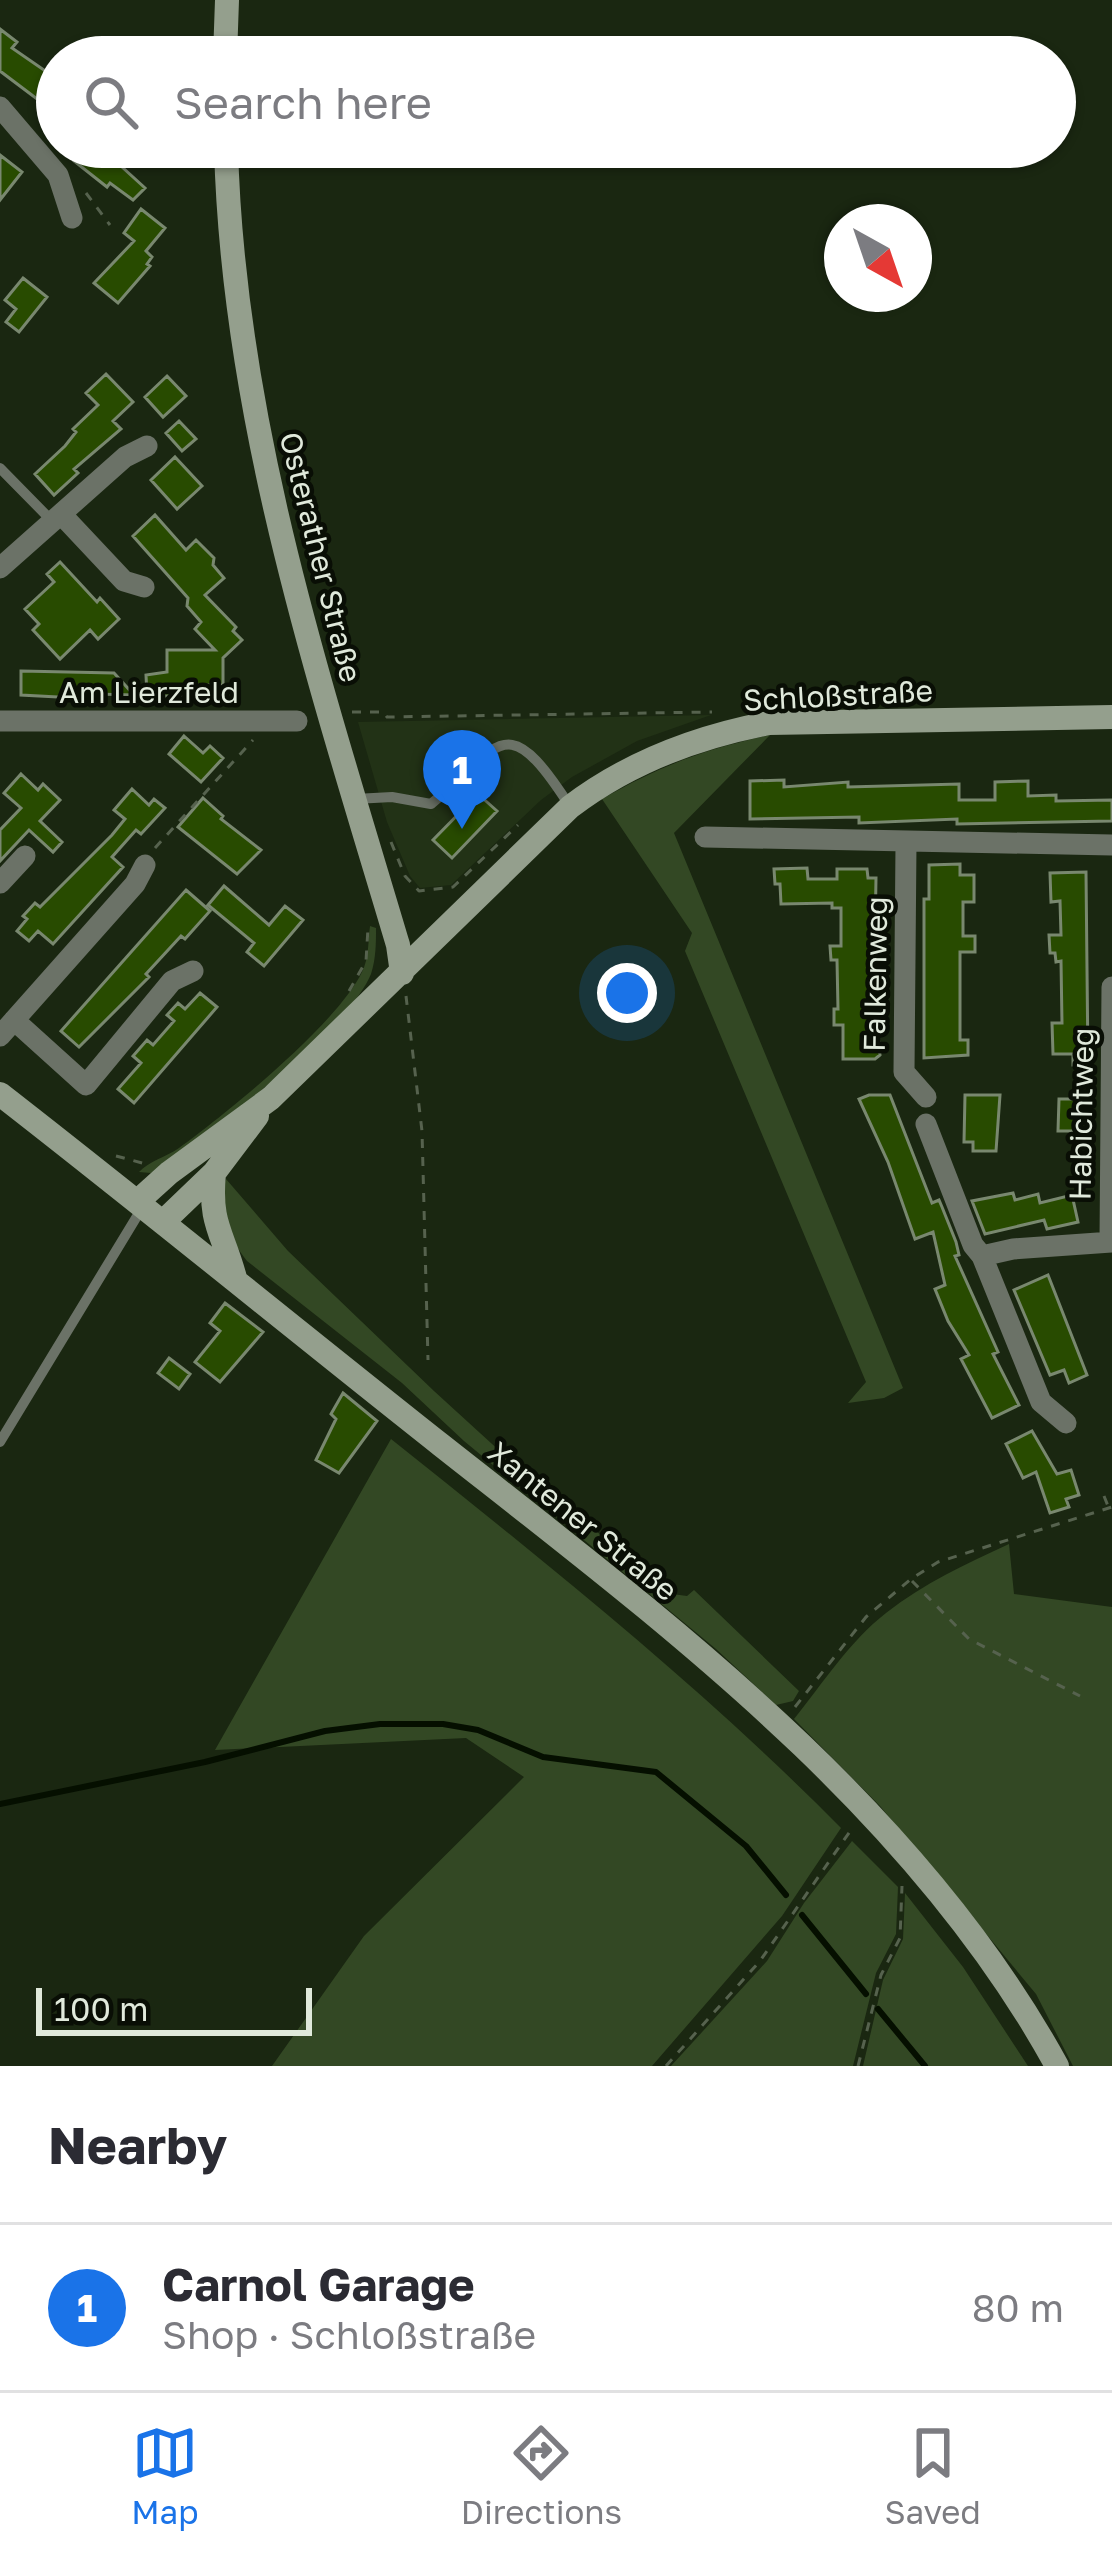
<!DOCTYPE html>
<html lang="en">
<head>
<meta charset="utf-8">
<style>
  body { margin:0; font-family:"Golos Text",sans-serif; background:#f2f2f3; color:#2b2b33 }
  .compass { position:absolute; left:824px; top:204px; width:108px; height:108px; border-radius:50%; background:#fff; box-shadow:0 3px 9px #0004; rotate:140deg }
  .scale { position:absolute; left:36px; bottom:30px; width:276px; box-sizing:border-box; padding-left:12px; border:6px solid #e0e9db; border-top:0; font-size:33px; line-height:42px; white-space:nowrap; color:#e0e9db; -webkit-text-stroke:9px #090e05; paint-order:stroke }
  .you { position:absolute; left:627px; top:993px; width:42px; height:42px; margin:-30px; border:9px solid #fff; border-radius:50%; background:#1a73e8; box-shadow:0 0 0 18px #1a73e833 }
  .badge { display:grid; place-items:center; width:78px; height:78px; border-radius:50%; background:#1a73e8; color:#fff; font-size:39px; font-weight:700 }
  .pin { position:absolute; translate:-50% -99px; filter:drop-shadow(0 3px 6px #0008) }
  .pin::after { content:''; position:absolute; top:63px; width:42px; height:36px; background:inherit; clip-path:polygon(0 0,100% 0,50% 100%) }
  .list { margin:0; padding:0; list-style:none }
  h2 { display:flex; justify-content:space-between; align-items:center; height:156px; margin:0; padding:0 48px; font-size:51px }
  h2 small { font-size:39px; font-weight:400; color:#7c7c81 }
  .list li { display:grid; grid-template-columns:78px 1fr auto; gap:36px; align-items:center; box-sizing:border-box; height:168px; padding:0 48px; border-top:3px solid #e1e1e2 }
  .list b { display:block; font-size:45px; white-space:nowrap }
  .list p { margin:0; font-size:39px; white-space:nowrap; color:#7c7c81 }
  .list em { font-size:39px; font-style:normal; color:#7c7c81 }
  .icon { flex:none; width:66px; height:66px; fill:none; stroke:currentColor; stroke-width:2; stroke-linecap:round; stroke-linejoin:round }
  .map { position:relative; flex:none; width:1112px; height:2066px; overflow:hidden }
  .search { position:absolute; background:#fff; box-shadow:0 3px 9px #0004; left:36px; right:36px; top:36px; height:132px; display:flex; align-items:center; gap:30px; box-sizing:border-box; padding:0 42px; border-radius:66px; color:#7c7c81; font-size:45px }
  .sheet { height:324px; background:#fff }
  nav { display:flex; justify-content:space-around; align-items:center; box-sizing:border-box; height:168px; border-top:3px solid #e1e1e2; background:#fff; font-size:33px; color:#7c7c81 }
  nav a { display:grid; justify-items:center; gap:6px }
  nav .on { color:#1a73e8 }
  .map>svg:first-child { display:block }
  .built { fill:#223216 }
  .green { fill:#334824 }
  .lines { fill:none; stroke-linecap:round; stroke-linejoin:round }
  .stream { stroke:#050f00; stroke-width:6 }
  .building { fill:#284b00; stroke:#79886f; stroke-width:3 }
  .path { stroke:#56624e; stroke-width:3; stroke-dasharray:9 9; stroke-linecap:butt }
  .service { stroke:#6b7267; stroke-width:10 }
  .minor { stroke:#6b7267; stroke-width:21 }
  .secondary { stroke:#949f8d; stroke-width:24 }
  .labels { text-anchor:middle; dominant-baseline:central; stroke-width:9; stroke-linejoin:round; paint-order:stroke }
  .street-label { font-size:30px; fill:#e0e9db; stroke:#090e05 }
</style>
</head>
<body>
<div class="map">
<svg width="1112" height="2066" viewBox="0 0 1112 2066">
  <rect width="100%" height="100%" fill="#1a2711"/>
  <path class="built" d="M711,715l-74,26 -65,36 -31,23 -90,85 -31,3 -10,-12 -23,-54 -29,-100z"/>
  <path class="green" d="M770,735l-96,98 229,555 -19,10 -36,5 18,-21 -181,-431 7,-18 -90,-134c60,-34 101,-49 168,-64z
    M370,926l6,2c0,15 0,31 -5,46 -22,55 -159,155 -209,194l-11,5 -12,-1c10,-11 27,-15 40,-24 48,-35 158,-124 183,-176 7,-14 6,-30 8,-46z
    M226,1179l62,72 146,140 69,63 169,140 15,2 7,-6 105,101 -6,10 -17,4 -60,-56 -252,-208 -62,-58 -155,-122c-17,-21 -32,-54 -21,-82z
    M391,1439c154,123 311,248 450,389l-59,88 -130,150h-380l92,-130 160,-159 -58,-39 -251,12z
    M1009,1544l5,50 98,13v459h-39l-37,-72 -156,-188 -86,-87c29,-36 56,-78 92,-106 38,-30 80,-49 123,-69z
    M852,1841l46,46 -2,47 -20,39 -23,93h-182l96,-105 37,-58z
    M905,1893l58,74 65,99h-165l20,-86 20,-41z"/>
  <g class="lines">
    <path class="stream" d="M0,1804l205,-42 120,-31 55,-7h63l35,6 65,27 113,15 90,74 40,49
      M802,1915l64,79
      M878,2009l47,57"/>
  </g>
  <path class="building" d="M0,29l17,13 -5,6 45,31v35l-57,-43z
    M85,147h15l45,41 -12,12 -23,-17 -3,4 -33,-26z
    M0,155l22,17 -22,28z
    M141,209l24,19 -19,23 6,6 -5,7 3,2 -32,37 -24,-20 40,-42 -10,-8z
    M23,278l24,19 -28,35 -13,-10 10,-13 -11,-9z
    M106,374l27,28 -20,19 8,8 -47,40 4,4 -24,22 -19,-21 30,-28 11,-14 -3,-3 25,-24 -12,-12z
    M167,376l19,20 -23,21 -18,-20z
    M179,421l17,18 -14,12 -16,-18z
    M175,457l27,29 -25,23 -26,-29z
    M155,515l31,35 10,-10 18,18 -1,7 11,13 -19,17 31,32 -3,4 9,9 -19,18v27h-33l-1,11h-42l-1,-21 21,-3v-22h48l-20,-21 6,-7 -14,-16 1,-8 -55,-62z
    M60,562l37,40 3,-4 19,21 -21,20 -8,-9 -30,29 -27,-29 6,-6 -14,-15 29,-27 -7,-8z
    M21,671l93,2 20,22 -39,-1v5l-74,-4z
    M184,736l19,17 7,-7 13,12 -22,24 -32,-28z
    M21,774l17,16 5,-6 17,16 -20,21 22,21 -9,10 -24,-22 -29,31v-31l21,-22 -17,-15z
    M784,780v7l64,-5v5l111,-3v16h36v-18l33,-1v15l28,-1v6l56,-1v21l-155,3v-5l-98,4v-6l-109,2v-38z
    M132,789l17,16 5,-6 11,9 -24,26 -5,-4 -24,27 11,10 -70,77 -15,-13 -9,10 -12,-10 10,-12 -4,-3 12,-13 5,4 72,-72 13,-16 -11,-9z
    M478,794l19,17 -45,47 -19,-18z
    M203,798l20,18 -2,3 40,31 -24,24 -59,-47z
    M960,864v11h14v27h-11v34h12v16h-15v88h8v15l-44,3v-159h5v-34z
    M807,868l1,11h29v-10h30l1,9h8l-2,116 6,61 -5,4h-32v-34h-9v-16h4l-1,-49h-6l-1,-14h11v-38h-9v-5l-51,1 -1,-20h-5l-1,-15z
    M1086,872l2,193h-15v-11h-20l-1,-31h10l-1,-62 -5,1 -1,-9h-5l-1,-18h12l-1,-34 -9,1 -1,-29z
    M224,886l45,39 16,-19 18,14 -39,46 -17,-14 7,-9 -46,-38z
    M186,890l24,21 -25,28 -4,-3 -35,38 3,3 -70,70 -18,-16z
    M200,993l17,14 -83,96 -16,-14 23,-26 -8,-7 14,-16 6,5 21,-24 -7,-6 11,-12 7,6z
    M869,1095h21l42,108 7,-3 3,7 14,35 3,13 -4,1 43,96 -5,2 26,51 -27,13 -31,-59 8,-4 -21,-34 -13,-32 10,-4 -12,-53 -18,7 -27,-77 -29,-63z
    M965,1095h35l-4,56h-23v-9h-9z
    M1059,1099h28l-1,32h-28z
    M1013,1193l2,7 23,-6 2,9 32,-8 6,27 -31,7 -3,-9 -59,14 -13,-33z
    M1048,1275l39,100 -18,8 -5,-13 -14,5 -36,-85z
    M225,1303l38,29 -43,50 -25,-20 25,-31 -10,-8z
    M169,1358l21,16 -11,15 -21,-16z
    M343,1393l34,28 -38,52 -23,-13 20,-41 -5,-5z
    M1032,1431l25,43 14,-4 8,25 -13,4 3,8 -19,6 -14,-41 -13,6 -17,-34z"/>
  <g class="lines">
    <path class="path" d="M86,193l24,32
      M352,712h31l4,5 325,-5
      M391,842l14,34 14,15 34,-4 65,-62
      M155,848l98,-108
      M349,991l17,-30 2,-33
      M406,996l16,135 6,229
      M116,1156l30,8
      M1104,1496l4,10
      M912,1581l57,58 111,57
      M795,1707l71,-90 45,-38 27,-17 174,-55
      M666,2066l94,-105 93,-134
      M858,2066l23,-91 19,-37 2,-52"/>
    <path class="service" d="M0,468l51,52
      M355,799l37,-2 39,7c69,-56 73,-100 138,1
      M0,1442l142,-234"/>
    <path class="minor" d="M0,107l58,68 14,43
      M62,515l62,66 20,6
      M0,568l125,-111 22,-11
      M0,721h297
      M705,837l407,8
      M906,844l-2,228 22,25
      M0,883l25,-27
      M14,1020l72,65 86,-104 21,-10
      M0,1036l135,-152 10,-19
      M926,1124l47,121 9,11 31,-7 99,-7
      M1110,1242l2,-255
      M982,1256l59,146 25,21"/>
    <path class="secondary" d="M225,57l2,-57
      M226,147c7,275 94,536 172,798l4,28
      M0,1094c148,115 293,234 441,351 226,178 475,363 616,621
      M214,1173c-5,52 9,59 21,105
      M138,1201l31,-28 102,-75 299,-291c59,-45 126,-70 199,-84l343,-6
      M164,1221l50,-48 43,-57"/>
  </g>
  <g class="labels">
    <g class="street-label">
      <text transform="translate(321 557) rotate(76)">Osterather Straße</text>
      <text x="149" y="692">Am Lierzfeld</text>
      <text transform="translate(838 695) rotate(-3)">Schloßstraße</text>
      <text transform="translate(875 974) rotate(-89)">Falkenweg</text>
      <text transform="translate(1081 1114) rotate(-89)">Habichtweg</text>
      <text transform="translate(583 1521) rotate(39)">Xantener Straße</text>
    </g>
  </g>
</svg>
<svg class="compass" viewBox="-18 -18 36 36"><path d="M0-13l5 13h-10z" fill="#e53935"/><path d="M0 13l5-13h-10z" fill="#7c7c81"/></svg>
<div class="scale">100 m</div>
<div class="you"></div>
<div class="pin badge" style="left:462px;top:829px">1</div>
<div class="search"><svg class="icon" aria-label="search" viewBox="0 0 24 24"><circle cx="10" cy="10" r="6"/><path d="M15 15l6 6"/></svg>Search here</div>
</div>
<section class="sheet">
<h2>Nearby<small></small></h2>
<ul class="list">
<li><span class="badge">1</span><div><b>Carnol Garage</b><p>Shop · Schloßstraße</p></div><em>80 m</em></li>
</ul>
</section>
<nav>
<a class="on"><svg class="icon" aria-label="map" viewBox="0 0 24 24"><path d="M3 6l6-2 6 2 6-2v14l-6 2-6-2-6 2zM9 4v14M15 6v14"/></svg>Map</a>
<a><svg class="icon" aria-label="directions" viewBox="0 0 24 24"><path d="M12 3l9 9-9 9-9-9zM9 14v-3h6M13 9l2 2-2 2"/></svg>Directions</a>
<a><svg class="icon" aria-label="saved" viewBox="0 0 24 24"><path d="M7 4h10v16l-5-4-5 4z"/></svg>Saved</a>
</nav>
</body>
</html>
